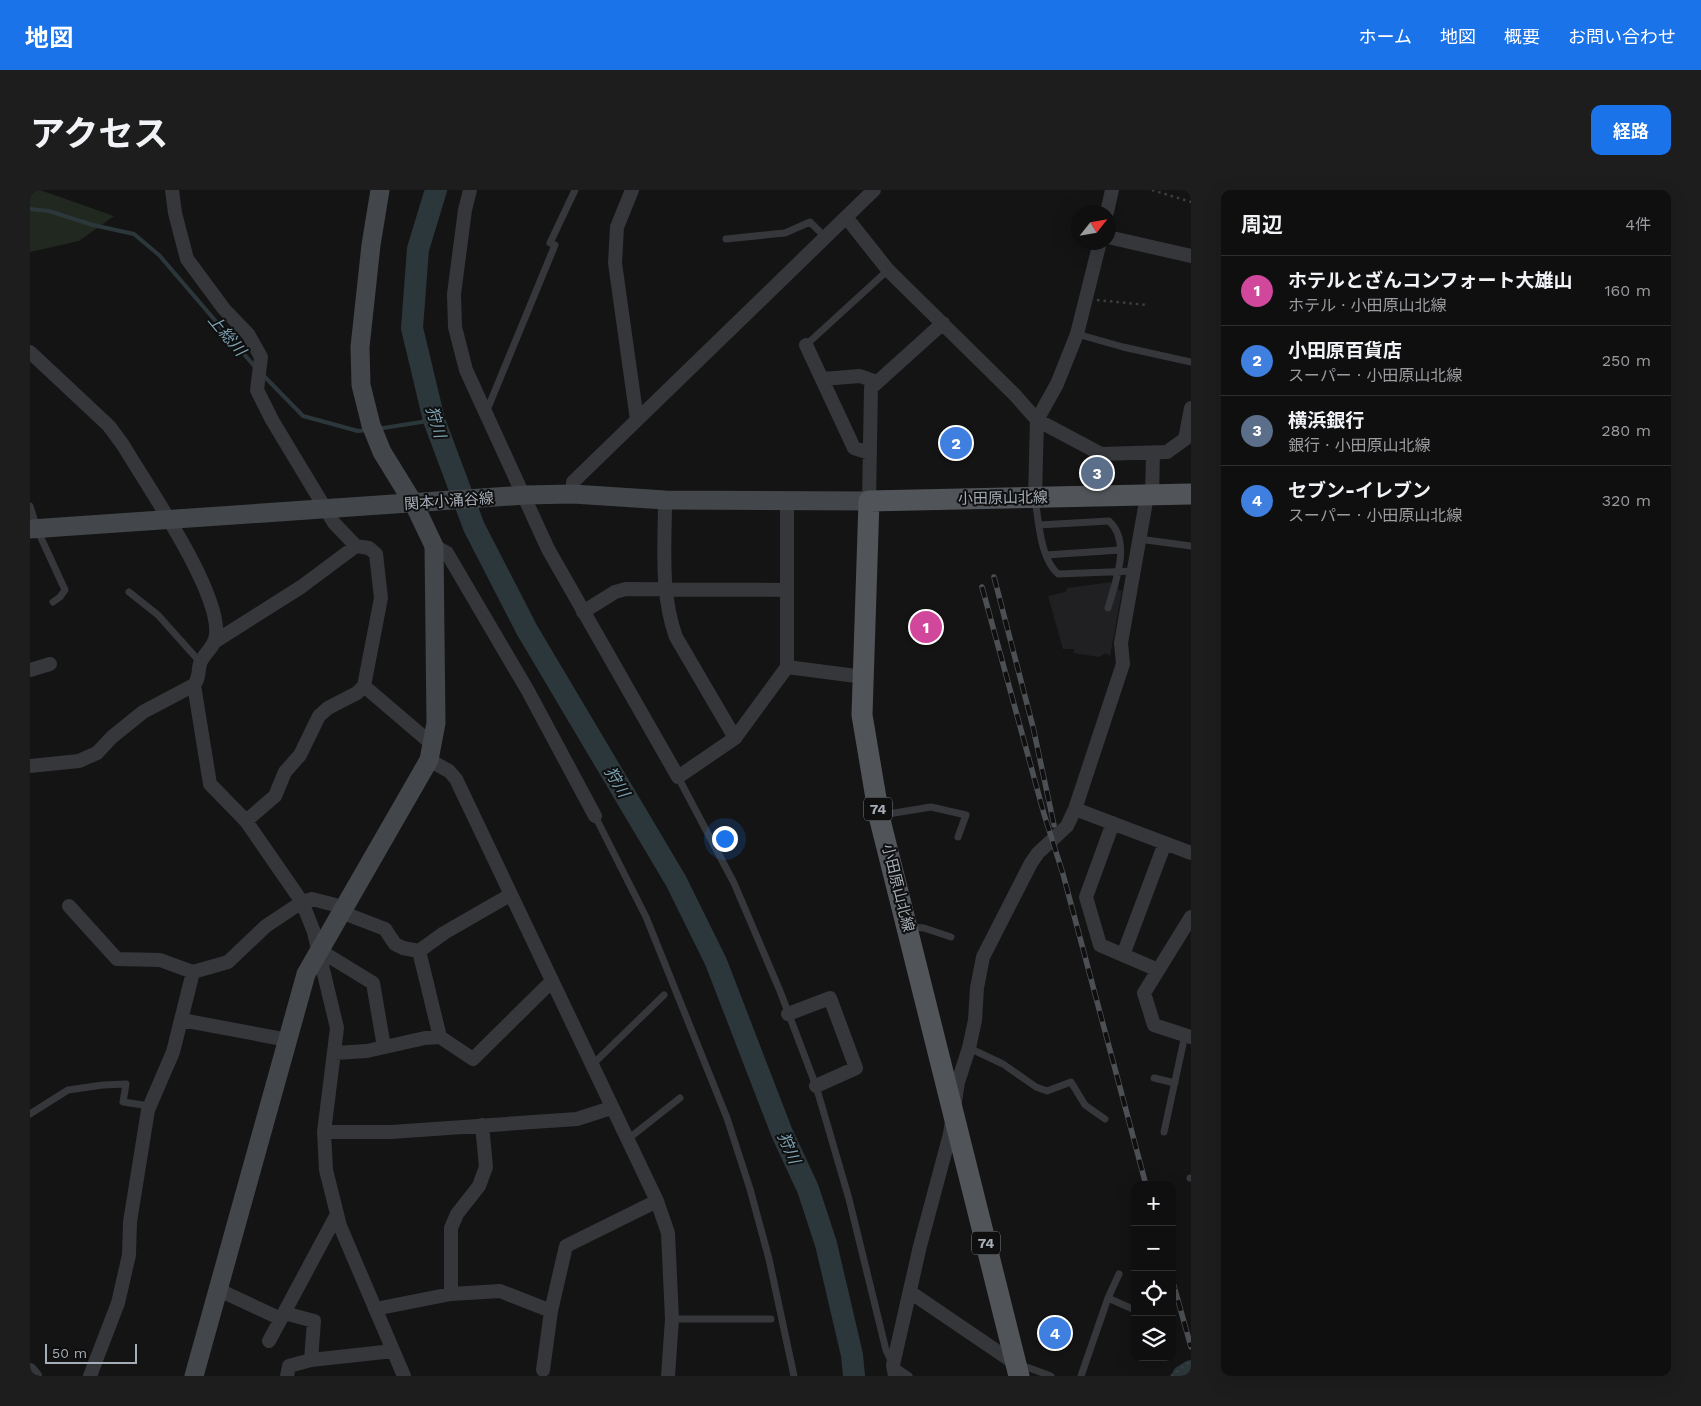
<!DOCTYPE html>
<html lang="ja">
<head>
<meta charset="utf-8">
<style>
  body { margin:0; font-family:"Work Sans","Noto Sans JP",sans-serif; background:#1d1d1e; color:#f1f3f6 }
  .controls { position:absolute; right:15px; bottom:15px; display:grid; overflow:hidden; border-radius:10px; box-shadow:0 5px 20px #0002 }
  .controls button { width:45px; height:45px; display:grid; place-items:center; padding:0; border:0; border-bottom:1px solid #2f2f30; background:#0f0f10; color:#f1f3f6; font:25px sans-serif }
  .compass { position:absolute; left:1041px; top:15px; width:45px; height:45px; border-radius:50%; background:#0f0f10; box-shadow:0 5px 20px #0002; rotate:59deg }
  .scale { position:absolute; left:15px; bottom:12px; width:92px; box-sizing:border-box; padding-left:5px; border:2px solid #a5adb6; border-top:0; font-size:14px; line-height:18px; white-space:nowrap; color:#a5adb6; -webkit-text-stroke:4px #0f0f10; paint-order:stroke }
  .you { position:absolute; left:694px; top:648px; width:18px; height:18px; margin:-12px; border:4px solid #fff; border-radius:50%; background:#1a73e8; box-shadow:0 0 0 8px #1a73e833 }
  .badge { display:grid; place-items:center; width:32px; height:32px; border-radius:50%; background:#1a73e8; color:#fff; font-size:16px; font-weight:700 }
  .pin { position:absolute; translate:-50% -50%; border:2px solid #fff; box-shadow:0 1px 5px #0006 }
  .list { margin:0; padding:0; list-style:none }
  h2 { display:flex; justify-content:space-between; align-items:center; height:65px; margin:0; padding:0 20px; font-size:21px }
  h2 small { font-size:16px; font-weight:400; color:#9b9c9f }
  .list li { display:grid; grid-template-columns:32px 1fr auto; gap:15px; align-items:center; box-sizing:border-box; height:70px; padding:0 20px; border-top:1px solid #2f2f30 }
  .list b { display:block; font-size:19px; white-space:nowrap }
  .list p { margin:0; font-size:16px; white-space:nowrap; color:#9b9c9f }
  .list em { font-size:16px; font-style:normal; color:#9b9c9f }
  .icon { flex:none; width:28px; height:28px; fill:none; stroke:currentColor; stroke-width:2; stroke-linecap:round; stroke-linejoin:round }
  .map { position:relative; flex:none; width:1161px; height:1186px; overflow:hidden; border-radius:10px }
  header { display:flex; align-items:center; gap:30px; box-sizing:border-box; height:70px; padding:0 25px; background:#1a73e8; color:#fff }
  header strong { font-size:24px }
  nav { display:flex; gap:28px; margin-inline-start:auto; font-size:18px }
  .intro { display:flex; align-items:center; justify-content:space-between; box-sizing:border-box; height:120px; padding:0 30px }
  h1 { margin:0; font-size:35px }
  .button { padding:12px 22px; border-radius:10px; background:#1a73e8; color:#fff; font-size:18px; font-weight:700 }
  main { display:flex; gap:30px; padding:0 30px }
  aside { flex:1; background:#0f0f10; border-radius:10px; box-shadow:0 5px 20px #0002 }
  .map>svg:first-child { display:block }
  .built { fill:#202022 }
  .green { fill:#202820 }
  .lines { fill:none; stroke-linecap:round; stroke-linejoin:round }
  .stream { stroke:#2c373b; stroke-width:4 }
  .river { stroke:#2c373b; stroke-width:22 }
  .path { stroke:#3b3e41; stroke-width:2.5; stroke-dasharray:2.5 4; stroke-linecap:butt }
  .lane { stroke:#35373a; stroke-width:7 }
  .street { stroke:#35373a; stroke-width:14 }
  .secondary { stroke:#43464a; stroke-width:19 }
  .primary { stroke:#515459; stroke-width:21 }
  .rail-casing { stroke:#4c4f53; stroke-width:5.5 }
  .rail { stroke:#0f0f10; stroke-width:4; stroke-dasharray:11; stroke-linecap:butt }
  .labels { text-anchor:middle; dominant-baseline:central; stroke-width:4; stroke-linejoin:round; paint-order:stroke }
  .shield { fill:#0f0f10; stroke:#787e84; stroke-width:1 }
  .shield-label { font-size:14px; font-weight:bold; fill:#a5adb6 }
  .street-label { font-size:15px; fill:#a5adb6; stroke:#0f0f10 }
  .water-label { font-size:16px; font-style:italic; fill:#7ca2b1; stroke:#0f0f10 }
</style>
</head>
<body>
<header>
<strong>地図</strong>
<nav><a>ホーム</a><a>地図</a><a>概要</a><a>お問い合わせ</a></nav>
</header>
<div class="intro"><h1>アクセス</h1><a class="button">経路</a></div>
<main>
<div class="map">
<svg width="1161" height="1186" viewBox="0 0 1161 1186">
  <rect width="100%" height="100%" fill="#141415"/>
  <path class="built" d="M1089,391l-1,9 4,1 -12,65 -4,-3 -7,4 -26,-4 2,-4h-12l-15,-53 18,-4 1,-4z"/>
  <path class="green" d="M0,0h10l74,26 -35,25 -49,11z"/>
  <g class="lines">
    <path class="stream" d="M0,19l19,2 44,14 41,9 25,21 96,112
      M232,184l41,42 55,15 10,-1
      M347,239l57,-9"/>
    <path class="river" d="M406,0l-18,59 -6,79 22,92 40,107 53,103 149,251 40,81 66,171 26,56 18,55 26,111 2,21
      M1153,1186l8,-5"/>
    <path class="path" d="M1122,0l39,12
      M1067,110l50,5
      M1141,1186l20,-15"/>
    <path class="lane" d="M696,49l59,-6 25,-11 15,15
      M1047,144l46,13 68,15
      M776,155l82,-75
      M455,225l70,-170 -5,-2 25,-53
      M1005,310c4,22 5,58 23,74l76,-3
      M0,316l7,23 28,61 -5,7 -7,5
      M1009,335l70,-4c23,21 6,62 -1,87
      M1109,349l52,7
      M1016,365l74,-5
      M99,402l29,23 42,47
      M648,587l56,106 46,108 36,95 33,113 37,151 7,15 16,11
      M852,625l49,-8 35,8 -8,22
      M565,626l51,101 81,201 23,71 19,70 25,117
      M880,737l14,1 27,9
      M939,858l34,16 33,23 11,4 24,-9 14,23 20,14
      M561,876l73,-71
      M1124,888l21,5
      M0,924l38,-24 35,-5 23,-1 -3,18 27,4
      M1134,942l21,-97
      M598,949l52,-41
      M1160,988h1
      M1078,1108l27,12
      M642,1129h99
      M991,1175l30,11
      M1051,1186l27,-78 11,-24"/>
    <path class="street" d="M142,0l3,23 12,46 37,50 24,25 13,23 -4,33 15,30 62,103 22,23 13,2 7,6 5,44 -17,88 -7,7 -29,15 -9,8 -19,39 -15,17 -10,24 -29,25
      M440,0l-5,20 -11,84 1,33 11,43 82,179 130,228 57,-39 52,-71v-166
      M602,0l-15,37 -2,36 22,157
      M1077,22l5,-22
      M816,27l42,53 127,125 22,25 64,34 66,-2 18,-13 6,-31
      M1078,47l83,19
      M776,155l48,103 16,5
      M0,162l79,74 14,19c23,39 98,147 93,190 -1,11 -10,17 -15,26 -4,8 0,15 -7,24l16,99 36,37 56,81 12,30 23,96 -13,104 2,38 14,56 64,150
      M792,189l38,-3 17,6
      M543,304v-12l301,-292
      M1122,306l1,-43
      M1005,308l2,-78 20,-36 20,-50 23,-92
      M635,310c0,46 -5,93 11,137l59,101
      M839,311l2,-113 72,-65
      M404,356l13,7 81,138 67,125
      M553,422l32,-20 11,-3 160,1
      M184,452l87,-55 55,-41
      M757,477l77,10
      M0,480l20,-6
      M334,496l69,59
      M399,570l20,11 7,8 201,422 11,32 4,86 -4,57
      M0,576l49,-5 18,-8 15,-16 31,-25 51,-27
      M1045,619l116,44
      M1083,633l-27,74 14,48 58,25
      M39,716l48,53 43,1 33,12 -20,80 -25,58 -18,112 -1,33 -11,48 -28,73
      M311,722l44,17 10,15 8,4 16,3 21,86 33,22 78,-77
      M1161,727l-47,76 10,32 37,12
      M289,760l54,33 11,64
      M389,761l25,-18 66,-38
      M1093,765l42,-112
      M163,782l35,-10 38,-36 36,-24 10,-3 31,8
      M758,824l42,-16 26,70 -40,18
      M152,830l106,20
      M305,863l32,-2 58,-13 15,-1
      M294,942h67l186,-13 34,-11
      M189,1100l62,29
      M880,1102l106,72
      M421,1104v-66l6,-14 22,-28 7,-19 -4,-42
      M345,1119l76,-15 49,-3 51,20
      M254,1123l30,8 -3,39 -22,6 -2,10
      M239,1151l67,-125
      M281,1170l82,-9
      M0,1180l5,6
      M513,1180l8,-59 15,-65 91,-45
      M865,1186l-2,-11 27,-119 30,-112 8,-52 11,-34 6,-28 2,-32 6,-31 48,-94 7,-10 29,-27 8,-17 48,-145 -2,-21 26,-147"/>
    <path class="secondary" d="M0,339l495,-34 48,-1 92,6 204,1
      M164,1186l112,-402 123,-214 7,-37 -2,-177 -20,-42 -32,-52 -11,-27 -10,-40 -1,-38 11,-102 9,-55"/>
    <path class="primary" d="M989,1186l-140,-560 -17,-101 7,-214 322,-7"/>
    <g class="rail-casing">
      <path id="rail" d="M964,387l39,150 21,98
        M952,397l62,227 19,60 83,311
        M1142,1089l19,68"/>
    </g>
    <use href="#rail" class="rail"/>
  </g>
  <g class="labels">
    <g class="shield">
      <rect x="834" y="607.5" width="28" height="23" rx="4"/>
      <rect x="942" y="1041.5" width="28" height="23" rx="4"/>
    </g>
    <g class="shield-label">
      <text x="848" y="619">74</text>
      <text x="956" y="1053">74</text>
    </g>
    <g class="street-label">
      <text transform="translate(973 308) rotate(-1)">小田原山北線</text>
      <text transform="translate(419 311) rotate(-4)">関本小涌谷線</text>
      <text transform="translate(868 698) rotate(76)">小田原山北線</text>
    </g>
    <g class="water-label">
      <text transform="translate(197 145) rotate(50)">上総川</text>
      <text transform="translate(406 232) rotate(73)">狩川</text>
      <text transform="translate(587 592) rotate(59)">狩川</text>
      <text transform="translate(759 958) rotate(66)">狩川</text>
    </g>
  </g>
</svg>
<div class="controls">
<button>+</button>
<button>−</button>
<button><svg class="icon" aria-label="locate" viewBox="0 0 24 24"><circle cx="12" cy="12" r="6"/><path d="M12 2v4M12 18v4M2 12h4M18 12h4"/></svg></button>
<button><svg class="icon" aria-label="layers" viewBox="0 0 24 24"><path d="M12 4l9 5-9 5-9-5zM3 14l9 5 9-5"/></svg></button>
</div>
<svg class="compass" viewBox="-18 -18 36 36"><path d="M0-13l5 13h-10z" fill="#e53935"/><path d="M0 13l5-13h-10z" fill="#9b9c9f"/></svg>
<div class="scale">50 m</div>
<div class="you"></div>
<div class="pin badge" style="left:896px;top:437px;background:#d1479c">1</div>
<div class="pin badge" style="left:926px;top:253px;background:#3f7fe0">2</div>
<div class="pin badge" style="left:1067px;top:283px;background:#5c6f8a">3</div>
<div class="pin badge" style="left:1025px;top:1143px;background:#3f7fe0">4</div>
</div>
<aside>
<h2>周辺<small>4件</small></h2>
<ul class="list">
<li><span class="badge" style="background:#d1479c">1</span><div><b>ホテルとざんコンフォート大雄山</b><p>ホテル · 小田原山北線</p></div><em>160 m</em></li>
<li><span class="badge" style="background:#3f7fe0">2</span><div><b>小田原百貨店</b><p>スーパー · 小田原山北線</p></div><em>250 m</em></li>
<li><span class="badge" style="background:#5c6f8a">3</span><div><b>横浜銀行</b><p>銀行 · 小田原山北線</p></div><em>280 m</em></li>
<li><span class="badge" style="background:#3f7fe0">4</span><div><b>セブン-イレブン</b><p>スーパー · 小田原山北線</p></div><em>320 m</em></li>
</ul>
</aside>
</main>
</body>
</html>
